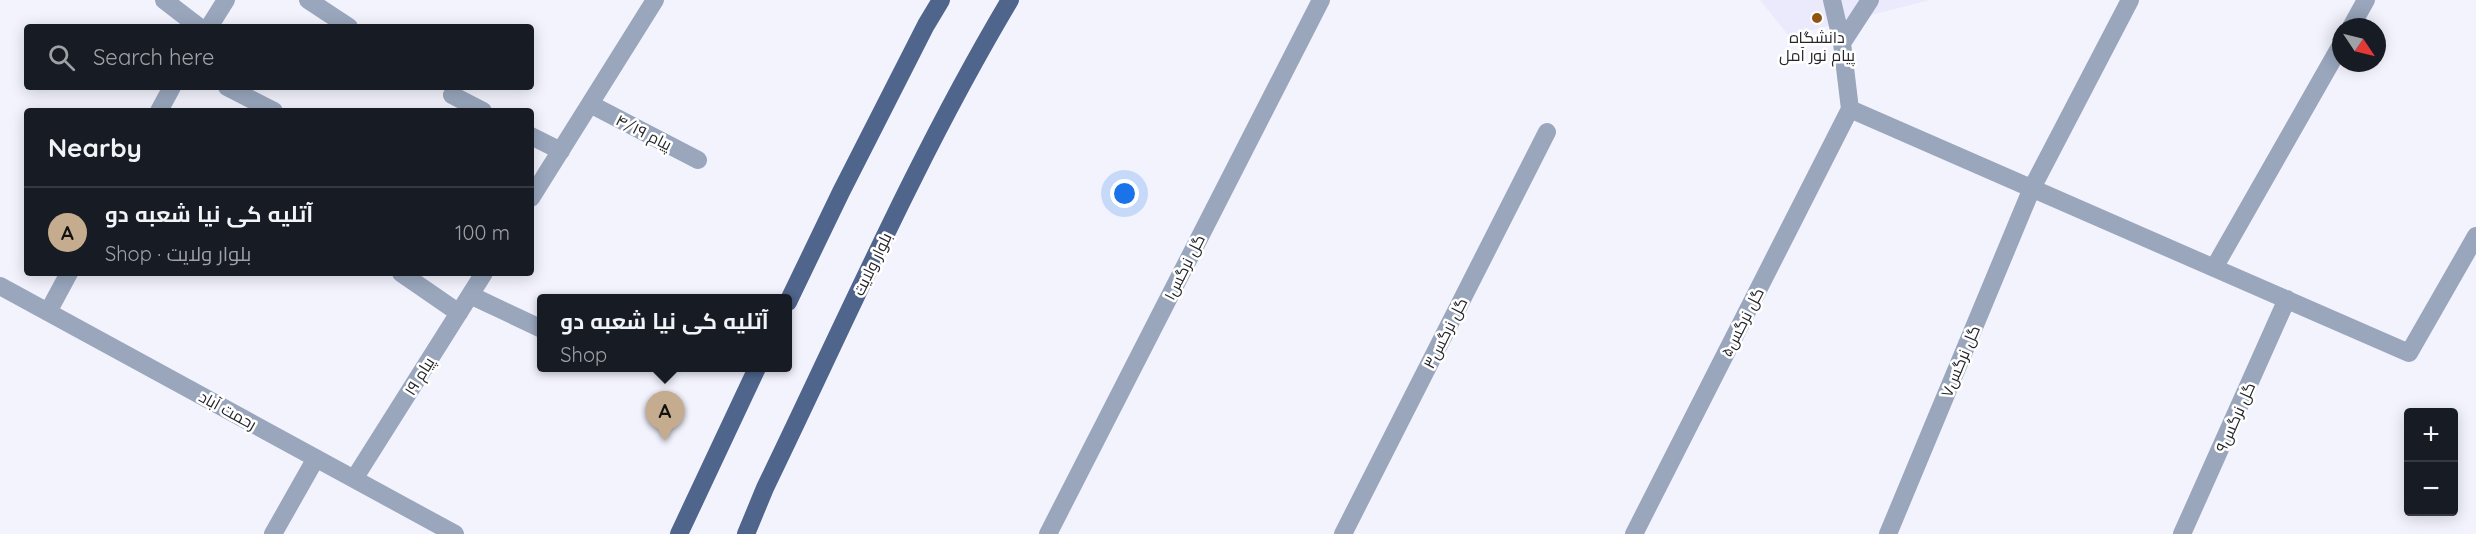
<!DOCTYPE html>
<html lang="en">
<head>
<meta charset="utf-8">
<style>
  body { margin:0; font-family:Quicksand,Cairo,sans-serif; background:#242831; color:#f1f3f6 }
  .controls { position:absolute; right:18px; bottom:18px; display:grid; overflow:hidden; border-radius:6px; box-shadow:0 3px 15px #0003 }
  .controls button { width:54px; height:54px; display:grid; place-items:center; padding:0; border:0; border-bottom:2px solid #363941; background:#171b24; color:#f1f3f6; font:30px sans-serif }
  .compass { position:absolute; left:2332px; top:18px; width:54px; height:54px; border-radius:50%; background:#171b24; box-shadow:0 3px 15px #0003; rotate:125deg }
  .you { position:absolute; left:1125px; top:194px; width:21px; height:21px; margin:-15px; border:4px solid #fff; border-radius:50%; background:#1a73e8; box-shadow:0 0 0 9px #1a73e833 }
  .badge { display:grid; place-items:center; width:39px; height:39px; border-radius:50%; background:#c5ac8f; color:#111; font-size:20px; font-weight:700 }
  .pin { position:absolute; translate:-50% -50px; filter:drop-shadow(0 2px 3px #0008) }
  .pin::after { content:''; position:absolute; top:32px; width:21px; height:18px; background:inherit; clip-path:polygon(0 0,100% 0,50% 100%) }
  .popup { position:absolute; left:537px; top:294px; width:255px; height:78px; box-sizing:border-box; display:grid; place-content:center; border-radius:6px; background:#171b24; filter:drop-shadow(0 2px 4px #0005); font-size:20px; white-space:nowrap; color:#9ea1a6 }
  .popup b { font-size:22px; color:#f1f3f6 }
  .popup::after { content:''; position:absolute; left:50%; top:100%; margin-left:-12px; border:12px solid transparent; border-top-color:#171b24 }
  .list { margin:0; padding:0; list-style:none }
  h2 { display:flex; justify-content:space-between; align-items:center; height:78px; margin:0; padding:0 24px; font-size:26px }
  h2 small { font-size:20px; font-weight:400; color:#9ea1a6 }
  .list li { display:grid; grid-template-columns:39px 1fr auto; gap:18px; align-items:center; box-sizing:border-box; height:90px; padding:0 24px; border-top:2px solid #363941 }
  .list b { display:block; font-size:22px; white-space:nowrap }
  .list p { margin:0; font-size:20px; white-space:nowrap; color:#9ea1a6 }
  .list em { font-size:20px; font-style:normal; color:#9ea1a6 }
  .icon { flex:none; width:33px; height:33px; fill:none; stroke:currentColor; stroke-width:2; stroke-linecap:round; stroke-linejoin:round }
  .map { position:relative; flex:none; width:2476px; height:534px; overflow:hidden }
  .search { position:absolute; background:#171b24; box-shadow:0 3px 15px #0003; left:24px; top:24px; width:510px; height:66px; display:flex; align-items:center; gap:15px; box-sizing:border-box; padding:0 21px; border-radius:6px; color:#9ea1a6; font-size:22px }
  .panel { position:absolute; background:#171b24; box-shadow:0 3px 15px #0003; left:24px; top:108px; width:510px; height:168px; border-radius:6px }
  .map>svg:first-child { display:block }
  .built { fill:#ebeafd }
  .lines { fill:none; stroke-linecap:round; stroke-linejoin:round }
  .minor { stroke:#99a6bc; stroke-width:18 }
  .major { stroke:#4f658b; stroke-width:18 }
  .poi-dot { fill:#905611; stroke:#fff; stroke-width:2 }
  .labels { text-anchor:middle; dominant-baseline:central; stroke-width:5; stroke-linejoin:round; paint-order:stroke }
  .poi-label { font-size:16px; fill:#26262a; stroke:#fff }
  .street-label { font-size:16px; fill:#26262a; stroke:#fff }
</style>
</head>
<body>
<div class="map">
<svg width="2476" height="534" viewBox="0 0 2476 534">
  <rect width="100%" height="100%" fill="#f3f3fe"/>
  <path class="built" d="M1760,0h170l-141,36z"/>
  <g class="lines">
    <path class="minor" d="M164,0l35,27
      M308,0l41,27
      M1832,0l10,43 8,66
      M209,27l17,-27
      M2351,27l15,-27
      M1842,43l28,-43
      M227,87l47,24
      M452,95l31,16
      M590,104l108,56
      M1850,109l559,244 67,-117
      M159,111l13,-24
      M531,136l30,15
      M531,198l124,-198
      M2214,268l127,-223
      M401,273l58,40
      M0,286l455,248
      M470,295l72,34
      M48,312l21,-39
      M354,479l130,-206
      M273,534l43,-76
      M1048,534l273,-534
      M1343,534l204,-402
      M1634,534l216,-425
      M1888,534l144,-346 98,-188
      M2182,534l105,-235"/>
    <path class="major" d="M788,302l53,-110 85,-167 15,-25
      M679,534l78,-166
      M746,534l19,-46c79,-163 152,-332 245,-488"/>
  </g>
  <circle class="poi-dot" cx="1817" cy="18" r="6"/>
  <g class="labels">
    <g class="poi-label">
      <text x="1817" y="37">دانشگاه<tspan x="1817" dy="18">پیام نور آمل</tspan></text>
    </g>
    <g class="street-label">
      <text transform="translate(644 132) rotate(27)">پیام ۴/۱۹</text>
      <text transform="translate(872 264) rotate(-64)">بلوار ولایت</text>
      <text transform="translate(1184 267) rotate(-63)">گل نرگس۱</text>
      <text transform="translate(1742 322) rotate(-63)">گل نرگس۵</text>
      <text transform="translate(1445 333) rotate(-63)">گل نرگس۳</text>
      <text transform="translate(1960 361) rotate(-67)">گل نرگس۷</text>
      <text transform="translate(419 376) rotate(-58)">پیام ۱۹</text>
      <text transform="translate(228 410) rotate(29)">رحمت آباد</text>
      <text transform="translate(2235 417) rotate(-66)">گل نرگس۹</text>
    </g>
  </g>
</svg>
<div class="controls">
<button>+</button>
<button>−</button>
</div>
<svg class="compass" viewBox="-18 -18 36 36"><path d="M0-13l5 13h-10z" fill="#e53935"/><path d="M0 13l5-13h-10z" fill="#9ea1a6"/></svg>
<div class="you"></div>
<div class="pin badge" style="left:665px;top:441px">A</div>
<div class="popup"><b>آتلیه کی نیا شعبه دو</b>Shop</div>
<div class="search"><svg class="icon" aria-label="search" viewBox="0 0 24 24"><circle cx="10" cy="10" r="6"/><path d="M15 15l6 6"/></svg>Search here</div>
<section class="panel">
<h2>Nearby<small></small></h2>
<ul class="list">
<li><span class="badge">A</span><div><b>آتلیه کی نیا شعبه دو</b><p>Shop · بلوار ولایت</p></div><em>100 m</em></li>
</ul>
</section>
</div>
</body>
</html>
